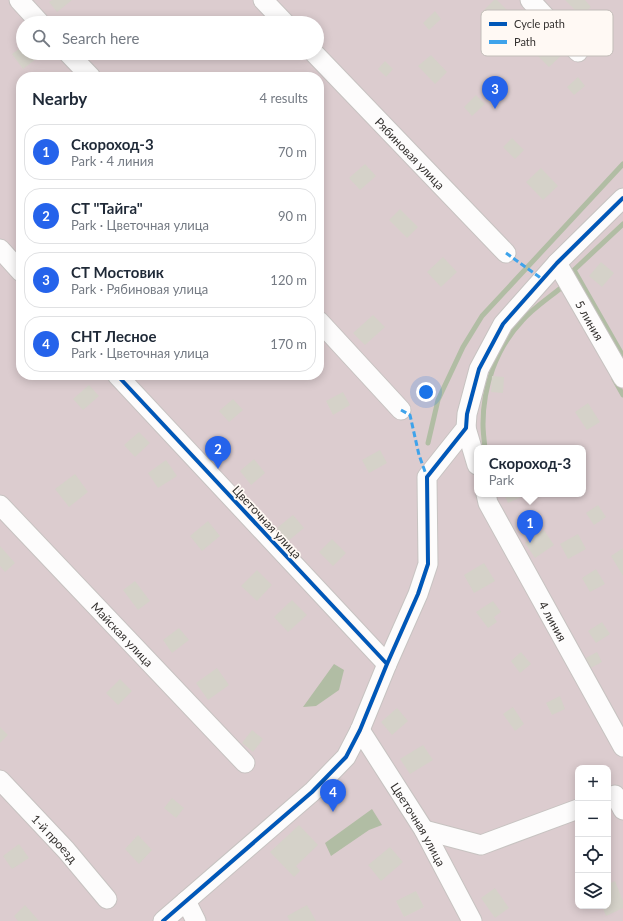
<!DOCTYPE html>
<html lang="en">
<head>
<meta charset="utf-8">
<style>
  body { margin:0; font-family:Lato,sans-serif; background:#f6f6f7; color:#1f2937 }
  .controls { position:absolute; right:12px; bottom:12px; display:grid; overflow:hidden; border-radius:8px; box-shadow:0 2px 10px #0003 }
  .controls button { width:36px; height:36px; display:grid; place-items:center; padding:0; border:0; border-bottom:1px solid #e0e1e3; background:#fff; color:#1f2937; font:20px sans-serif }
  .you { position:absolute; left:426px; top:392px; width:14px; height:14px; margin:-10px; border:3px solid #fff; border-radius:50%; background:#1a73e8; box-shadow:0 0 0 6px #1a73e833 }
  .badge { display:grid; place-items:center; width:26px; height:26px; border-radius:50%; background:#2563eb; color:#fff; font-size:13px; font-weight:700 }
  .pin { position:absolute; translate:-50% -33px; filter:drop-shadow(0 1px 2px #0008) }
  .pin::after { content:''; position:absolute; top:21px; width:14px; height:12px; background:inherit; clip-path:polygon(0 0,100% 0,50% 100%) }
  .popup { position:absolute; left:474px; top:445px; width:112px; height:52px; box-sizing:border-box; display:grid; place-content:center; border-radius:8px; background:#fff; filter:drop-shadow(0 1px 3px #0005); font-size:13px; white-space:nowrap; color:#747a83 }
  .popup b { font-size:15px; color:#1f2937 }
  .popup::after { content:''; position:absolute; left:50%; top:100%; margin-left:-8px; border:8px solid transparent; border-top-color:#fff }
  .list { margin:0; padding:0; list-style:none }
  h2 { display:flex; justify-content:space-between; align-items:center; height:52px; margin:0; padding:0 16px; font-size:17px }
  h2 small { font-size:13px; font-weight:400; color:#747a83 }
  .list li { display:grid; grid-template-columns:26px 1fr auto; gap:12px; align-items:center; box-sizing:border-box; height:56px; margin:0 8px 8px; padding:0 8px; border:1px solid #e0e1e3; border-radius:16px }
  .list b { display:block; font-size:15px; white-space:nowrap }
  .list p { margin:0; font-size:13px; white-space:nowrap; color:#747a83 }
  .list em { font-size:13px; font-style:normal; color:#747a83 }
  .icon { flex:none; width:22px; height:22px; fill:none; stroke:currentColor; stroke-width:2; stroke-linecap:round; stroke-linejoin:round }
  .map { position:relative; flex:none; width:623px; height:921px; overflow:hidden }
  .search { position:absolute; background:#fff; box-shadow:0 2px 10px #0003; left:16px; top:16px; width:308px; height:44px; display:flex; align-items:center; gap:10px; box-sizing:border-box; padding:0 14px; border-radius:22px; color:#747a83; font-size:15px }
  .panel { position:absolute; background:#fff; box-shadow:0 2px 10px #0003; left:16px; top:72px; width:308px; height:308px; border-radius:16px }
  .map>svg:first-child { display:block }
  .green { fill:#dccccf; fill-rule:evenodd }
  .water { fill:#b1bda4 }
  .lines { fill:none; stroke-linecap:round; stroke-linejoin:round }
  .stream { stroke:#b1bda4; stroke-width:5 }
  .building { fill:#d5d2c9 }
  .street-casing { stroke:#c7c3c1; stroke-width:21 }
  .street { stroke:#fdfcfc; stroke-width:19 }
  .quiet { stroke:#3ea3eb; stroke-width:3; stroke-dasharray:6 3; stroke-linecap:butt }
  .cycleway-casing { stroke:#fff9f4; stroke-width:6 }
  .cycleway { stroke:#0057b8; stroke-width:4 }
  .labels { text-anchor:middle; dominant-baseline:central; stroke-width:3.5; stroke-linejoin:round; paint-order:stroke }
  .street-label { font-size:12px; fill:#353230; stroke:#fff9f4 }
  .key { fill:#fff9f4; stroke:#c2bdb9; stroke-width:1 }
  .key-label { font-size:11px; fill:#353230 }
</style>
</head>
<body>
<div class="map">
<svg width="623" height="921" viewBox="0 0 623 921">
  <rect width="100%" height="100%" fill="#efebe8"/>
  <path class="green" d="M0,0h623v921h-623zM23,23h294v30h-294zM21,77h298v298h-298zM477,448h106v46h-106zM578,768h30v138h-30z"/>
  <path class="water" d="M334,664l10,6 -5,20 -23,16 -13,1z
    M372,809l10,16 -13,5 -38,26 -6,-13z"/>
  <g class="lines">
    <path class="stream" d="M623,224l-49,46 49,86
      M614,379l9,16
      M428,443l10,-43 25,-53 19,-31 141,-152
      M485,448c-1,-8 -2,-16 -2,-24 0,-37 13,-76 39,-103 11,-13 27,-23 40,-34l2,4"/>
  </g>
  <path class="building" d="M52,0h20l-15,12 -8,-10z
    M494,0h3l11,11 -15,14 -12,-12z
    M565,0h20l6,7 -10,9z
    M435,11l6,8 -12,11 -6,-7z
    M547,39l16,15 -14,13 -15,-15z
    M23,46v7h8l5,6 -13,10 -11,-15z
    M431,55l16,17 -12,12 -17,-18z
    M385,61l8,8 -7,8 -8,-8z
    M578,77l7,9 -11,9 -7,-8z
    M476,95l9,9 -13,12 -8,-9z
    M512,138l12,12 -9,9 -12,-12z
    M365,164l11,12 -16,14 -11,-12z
    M541,168l17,18 -15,14 -17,-18z
    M400,209l18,18 -11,11 -18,-18z
    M443,257l14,15 -16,15 -14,-15z
    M601,262l13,11 -12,14 -13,-11z
    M373,315l12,12 -20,18 -12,-12z
    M492,376l12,1 -1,16 -12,-1z
    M89,385l10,11 -16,14 -10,-11z
    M343,392l7,13 -17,10 -7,-14z
    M233,399l10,11 -14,12 -10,-11z
    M588,403l12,19 -13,8 -12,-18z
    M139,432l11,11 -15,14 -11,-12z
    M380,450l7,13 -18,10 -7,-13z
    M254,459l11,14 -14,12 -11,-14z
    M166,460l11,16 -19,12 -10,-15z
    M75,474l13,18 -19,15 -14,-18z
    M504,494h21v1l-17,8z
    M598,505l8,12 -12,8 -8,-12z
    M293,515l11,13 -16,13 -11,-13z
    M208,521l12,15 -18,15 -12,-15z
    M544,530l10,15 -19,13 -10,-15z
    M578,534l8,15 -18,10 -8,-15z
    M332,539l14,14 -13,13 -14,-14z
    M0,546l15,17 -10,9 -5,-6z
    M623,548v28l-12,-20z
    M484,563l11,18 -21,12 -10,-18z
    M596,569l9,15 -15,8 -8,-14z
    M257,570l15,15 -15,16 -16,-15z
    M135,581l15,20 -12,9 -15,-20z
    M292,600l15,15 -19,17 -14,-15z
    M493,601l8,11 -7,5 3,5 -9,6 -12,-16z
    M602,622l8,12 -14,9 -8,-12z
    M179,628l10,12 -17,13 -9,-13z
    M521,652l10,12 -11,9 -9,-12z
    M597,652l5,10 -13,7 -5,-10z
    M217,668l12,17 -21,15 -12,-17z
    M120,679l12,12 -14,14 -12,-12z
    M560,696l5,13 -13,6 -6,-12z
    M513,707l11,17 -9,7 -12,-17z
    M397,708l11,13 -16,14 -11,-13z
    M0,727l8,8 -8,8z
    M252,730l11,9 -10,13 -11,-9z
    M423,745l10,15 -23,14 -10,-15z
    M172,798l12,10 -8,10 -12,-10z
    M299,825l19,20 -22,21 4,5 -6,6 -24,-25z
    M138,835l14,15 -13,14 -14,-15z
    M19,844l10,14 -17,11 -9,-13z
    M390,847l13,15 -22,19 -13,-16z
    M615,881l8,20v7l-17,8 -4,-10h6v-22z
    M495,888l14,20 -14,10 -14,-20z
    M416,891l8,16 -20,10 -8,-16z
    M25,905l14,16h-21l-4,-5z
    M307,905l9,16h-26l-3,-5z"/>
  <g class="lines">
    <g class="street-casing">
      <g id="street">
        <path d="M19,0l21,23"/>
        <path d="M263,0l22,23"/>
        <path d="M530,0l48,52"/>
        <path d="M68,53l23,24"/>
        <path id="s1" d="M314,53l192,200"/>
        <path d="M0,249l21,23"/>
        <path id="s2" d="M557,263l66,115"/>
        <path d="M319,321l82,89"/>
        <path d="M117,375l270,289"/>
        <path d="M466,428l11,37"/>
        <path id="s3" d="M486,494l2,9 135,244"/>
        <path id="s4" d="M0,505l245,258"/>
        <path id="s5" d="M360,730l64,100 48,91"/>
        <path id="s6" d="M0,780l66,70 41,49"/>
        <path d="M608,798l7,-3 8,15"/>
        <path d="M424,830l57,15 97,-36"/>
        <path d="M186,901l10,20"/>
        <path d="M163,921l149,-129 34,-35 14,-27 27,-66 31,-70 10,-30 -1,-87 39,-49 1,-14 12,-45 24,-45 54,-61 66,-65"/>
      </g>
    </g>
    <use href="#street" class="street"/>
    <path class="quiet" d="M506,253l36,26
      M401,410l9,5 9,40 8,22"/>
    <g class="cycleway-casing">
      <path id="cycleway" d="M117,375l270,289
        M163,921l149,-129 34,-35 14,-27 27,-66 31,-70 10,-30 -1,-87 39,-49 1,-14 12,-45 24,-45 54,-61 66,-65"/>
    </g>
    <use href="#cycleway" class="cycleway"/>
  </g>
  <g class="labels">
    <g class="street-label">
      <text stroke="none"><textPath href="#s1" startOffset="139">Рябиновая улица</textPath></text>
      <text stroke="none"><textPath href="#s2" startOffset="66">5 линия</textPath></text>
      <text transform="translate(267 522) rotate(47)">Цветочная улица</text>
      <text stroke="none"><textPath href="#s3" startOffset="144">4 линия</textPath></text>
      <text stroke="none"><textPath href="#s4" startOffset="178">Майская улица</textPath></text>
      <text stroke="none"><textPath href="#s5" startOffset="111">Цветочная улица</textPath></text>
      <text stroke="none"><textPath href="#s6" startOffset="80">1-й проезд</textPath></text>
    </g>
  </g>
  <rect x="481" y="10" width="132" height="46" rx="6" class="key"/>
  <rect x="489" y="22" width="18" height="4" fill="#0057b8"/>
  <rect x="489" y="40" width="18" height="4" fill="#3ea3eb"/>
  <g class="key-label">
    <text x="514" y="28">Cycle path</text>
    <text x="514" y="46">Path</text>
  </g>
</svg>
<div class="controls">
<button>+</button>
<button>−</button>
<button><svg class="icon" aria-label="locate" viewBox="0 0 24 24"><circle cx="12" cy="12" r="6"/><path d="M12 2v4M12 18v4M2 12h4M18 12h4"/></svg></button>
<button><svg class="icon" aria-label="layers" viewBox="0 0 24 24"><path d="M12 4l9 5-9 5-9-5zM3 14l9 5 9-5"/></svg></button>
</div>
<div class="you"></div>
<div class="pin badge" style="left:530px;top:543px">1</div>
<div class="popup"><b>Скороход-3</b>Park</div>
<div class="pin badge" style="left:218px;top:469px">2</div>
<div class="pin badge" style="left:495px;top:109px">3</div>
<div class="pin badge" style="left:333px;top:812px">4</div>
<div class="search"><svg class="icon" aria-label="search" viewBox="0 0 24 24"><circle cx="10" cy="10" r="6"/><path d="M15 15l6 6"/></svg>Search here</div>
<section class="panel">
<h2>Nearby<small>4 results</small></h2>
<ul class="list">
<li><span class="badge">1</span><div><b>Скороход-3</b><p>Park · 4 линия</p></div><em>70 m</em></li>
<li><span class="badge">2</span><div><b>СТ &quot;Тайга&quot;</b><p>Park · Цветочная улица</p></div><em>90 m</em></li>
<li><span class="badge">3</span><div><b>СТ Мостовик</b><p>Park · Рябиновая улица</p></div><em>120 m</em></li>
<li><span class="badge">4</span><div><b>СНТ Лесное</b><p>Park · Цветочная улица</p></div><em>170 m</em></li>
</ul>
</section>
</div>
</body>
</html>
